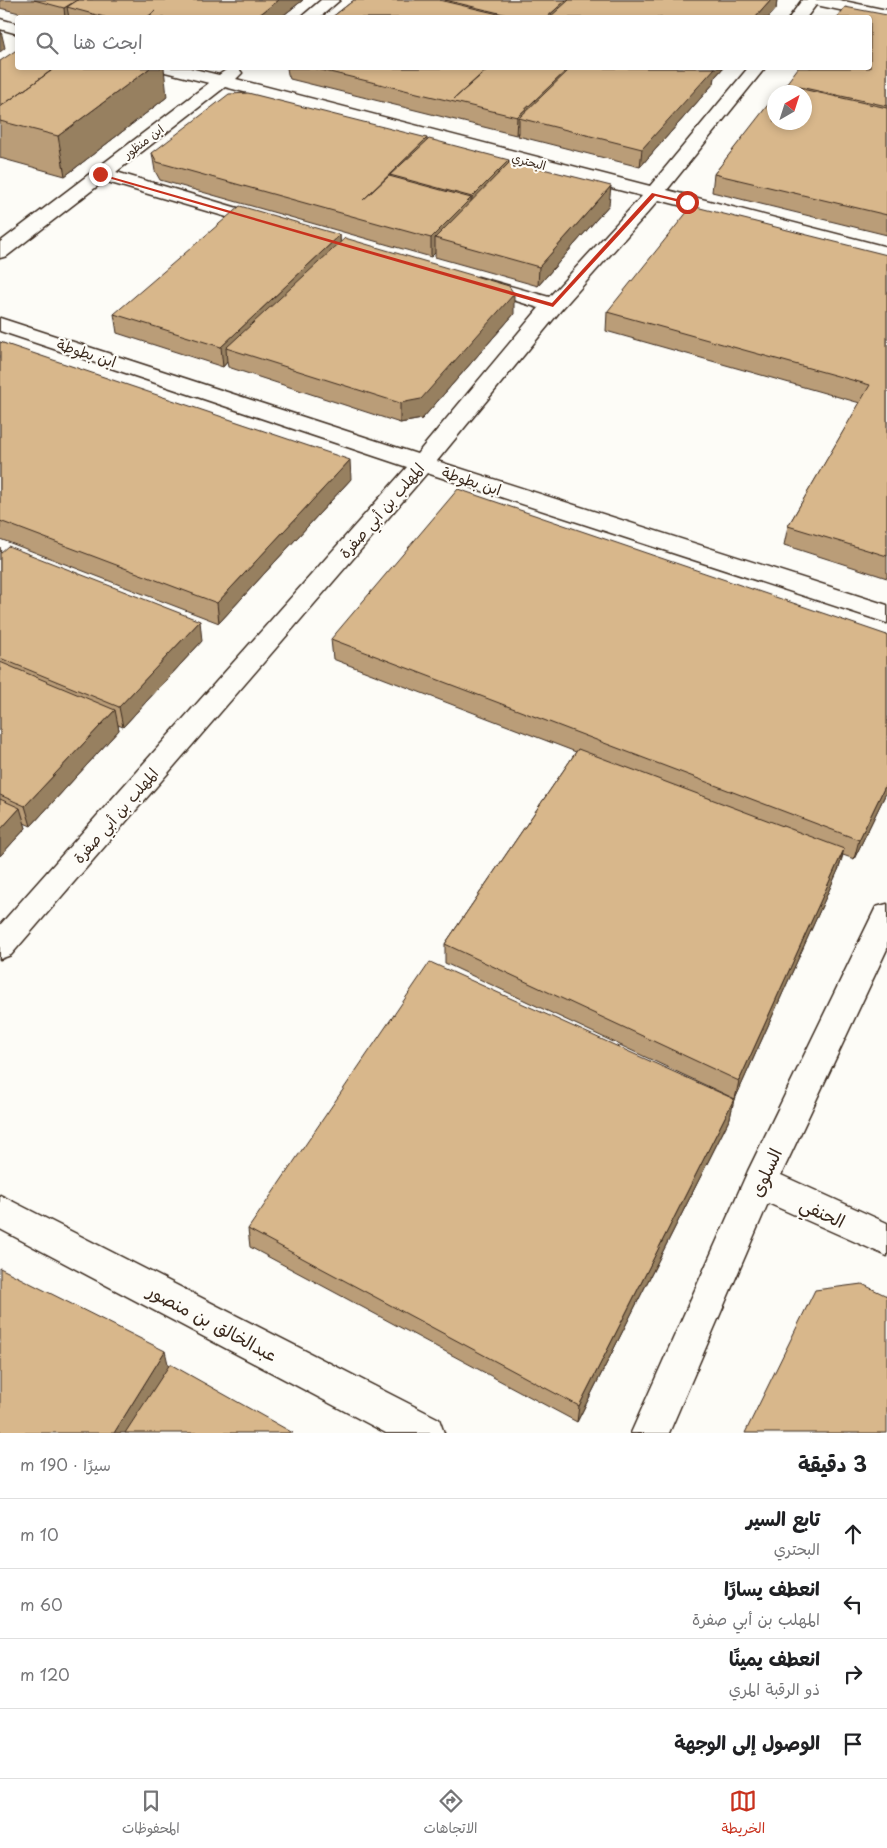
<!DOCTYPE html>
<html lang="ar">
<head>
<meta charset="utf-8">
<style>
  body { margin:0; font-family:"Playpen Sans","Playpen Sans Arabic",sans-serif; background:#f6f6f6; color:#202124; direction:rtl }
  .compass { position:absolute; left:767px; top:85px; width:45px; height:45px; border-radius:50%; background:#fff; box-shadow:0 2px 8px #0003; rotate:39deg }
  .stop { position:absolute; width:15px; height:15px; margin:-11px; border:4px solid #c8321e; border-radius:50%; background:#fff }
  .stop.end { background:#c8321e; border-color:#fff; box-shadow:0 1px 5px #0008 }
  .list { margin:0; padding:0; list-style:none }
  h2 { display:flex; justify-content:space-between; align-items:center; height:65px; margin:0; padding:0 20px; font-size:21px }
  h2 small { font-size:16px; font-weight:400; color:#757577 }
  .list li { display:grid; grid-template-columns:32px 1fr auto; gap:15px; align-items:center; box-sizing:border-box; height:70px; padding:0 20px; border-top:1px solid #e0e0e0 }
  .list b { display:block; font-size:19px; white-space:nowrap }
  .list p { margin:0; font-size:16px; white-space:nowrap; color:#757577 }
  .list em { font-size:16px; font-style:normal; color:#757577 }
  .icon { flex:none; width:28px; height:28px; fill:none; stroke:currentColor; stroke-width:2; stroke-linecap:round; stroke-linejoin:round }
  .map { position:relative; flex:none; width:887px; height:1433px; overflow:hidden; direction:ltr }
  .search { position:absolute; background:#fff; box-shadow:0 2px 8px #0003; left:15px; right:15px; top:15px; height:55px; display:flex; align-items:center; gap:12px; box-sizing:border-box; padding:0 18px; border-radius:5px; color:#757577; font-size:19px }
  .sheet { height:345px; background:#fff }
  nav { display:flex; justify-content:space-around; align-items:center; box-sizing:border-box; height:70px; border-top:1px solid #e0e0e0; background:#fff; font-size:14px; color:#757577 }
  nav a { display:grid; justify-items:center; gap:2px }
  nav .on { color:#c8321e }
  .map>svg:first-child { display:block }
  .lines { fill:none; stroke-linecap:round; stroke-linejoin:round }
  .minor-casing { stroke:#3b2a1e; stroke-width:3 }
  .minor { fill:#fdfcf7; fill-rule:evenodd }
  .wall { fill:#ba9d78; stroke:#3b2a1e }
  .shaded-wall { fill:#978061; stroke:#3b2a1e }
  .building { fill:#d8b78b; stroke:#3b2a1e }
  .route { fill:#c8321e }
  .labels { text-anchor:middle; dominant-baseline:central; stroke-width:4.5; stroke-linejoin:round; paint-order:stroke }
  .far-street-label { font-size:12px; fill:#3b2a1e; stroke:#fdfcf7 }
  .street-label { font-size:15px; fill:#3b2a1e; stroke:#fdfcf7 }
  .near-street-label { font-size:18px; fill:#3b2a1e; stroke:#fdfcf7 }
</style>
</head>
<body>
<div class="map">
<svg width="887" height="1433" viewBox="0 0 887 1433">
  <rect width="100%" height="100%" fill="#fdfcf7"/>
  <filter id="ink" filterUnits="userSpaceOnUse"><feTurbulence type="fractalNoise" baseFrequency=".02" numOctaves="2"/><feDisplacementMap in="SourceGraphic" scale="10" xChannelSelector="R" yChannelSelector="G"/><feConvolveMatrix kernelMatrix="1 2 1 2 8 2 1 2 1" color-interpolation-filters="sRGB"/></filter>
  <g filter="url(#ink)">
    <g class="lines">
      <g class="minor-casing">
        <path id="minor" d="M321,0h19l-21,18h-19z
          M802,0h37l48,10v10l-71,-15 -10,13h-17z
          M0,19l18,5v10l-18,-5z
          M163,68h27l29,7c7,-5 11,-8 20,-6l3,4 -6,6 414,107 98,-118h17l-98,122 220,57v12l-228,-59 -98,110 -124,151 450,144v18l-460,-150 -416,482 -11,4v-34l407,-458 -407,-136v-13l417,136 122,-146 -68,-21 -3,-4 3,-4 7,-2 71,20 93,-101 -417,-109 -109,85 159,47 3,4 -3,4 -7,2 -7,-2 -157,-46 -97,75 -7,2v-16l209,-159 -44,-11z
          M887,904v45l-106,226 106,48v33l-119,-53 -99,230h-38l117,-262 128,-264z
          M0,1195l439,224 5,14h-58l-386,-204z"/>
      </g>
      <use href="#minor" class="minor"/>
    </g>
    <path class="wall" d="M0,0h303l-23,18h-242l-38,-10z
      M354,0h423l-1,9 -8,9h-437z
      M887,15v220l-175,-43 2,-18 71,-89 1,-1z
      M0,61l167,36 -102,79 -65,-18z
      M287,68h436l-8,9 -1,6 -74,84 -122,-31 1,-3 -3,2 -226,-56 -2,-5z
      M427,140l82,23 100,42 -71,81 -103,-29v-4l-4,4 -271,-77 -5,-9 -3,-18z
      M340,235v7l174,72 -92,105 -22,4 -172,-56 -1,-5 -4,5 -106,-34 -3,-19z
      M887,255v323l-103,-33 4,-19 72,-123 -254,-72 1,-19z
      M0,342l351,137 -132,144 -219,-84z
      M0,547l1,5 201,89 -79,86 -5,-2 1,5 -88,96 -7,-3 2,5 -26,28z
      M887,635v156l-33,68 -11,-4 -4,13 -104,231 -290,-136v-19l131,-192 -243,-93 -2,-20z
      M734,1099l-4,19 -153,304 -327,-175 -2,-18z"/>
    <path class="shaded-wall" d="M77,0h16l-26,7 2,11h-4l-1,-10z
      M279,0h24l-23,18h-25z
      M566,0h4l-6,18h-18z
      M771,0h6l-1,9 -8,9h-13z
      M1,31l4,17 -5,4v-20z
      M150,68h14l3,29 -102,79 -7,-40z
      M569,68h17l-67,50v15l-3,2 1,-18z
      M712,68h11l-8,9 -1,6 -74,84 2,-18z
      M427,138l1,18 -38,19v18l-27,7z
      M509,160l-1,18 -36,37v-18z
      M611,186l-2,19 -71,81 1,-19z
      M471,198v19l-36,21v15l-4,4v-19z
      M340,235l1,19 -115,94 1,14 -4,5 -2,-20z
      M514,294v20l-92,105 -22,4v-20z
      M350,460l1,19 -132,144 -2,-20z
      M200,621l2,20 -79,86 -4,-20z
      M115,710l4,20 -88,96 -6,-20z
      M887,782v9l-33,68 5,-19z
      M20,808l6,20 -26,28v-26z
      M844,849l-5,19 -104,231 4,-18z
      M734,1099l-4,19 -153,304 2,-16z
      M165,1351l4,17 -40,65h-15z"/>
    <path class="building" d="M34,0h43l-13,8z
      M78,0h201l-24,18h-108l8,-7 -9,7h-38l-41,-11z
      M354,0h85l76,18h-184z
      M445,0h121l-20,18h-26z
      M569,0h202l-16,18h-206z
      M845,7l42,8v91l-101,-22 12,-16h72v-50h-33z
      M18,49v19h37l-55,39v-46z
      M55,68h95l-92,68 -58,-15v-14z
      M313,68h175l-34,31 35,-31h80l-52,49z
      M571,68h144l-73,81 -123,-31z
      M784,85l103,23v107l-173,-41 60,-77v25h30v-30h-26z
      M248,93l179,45 -64,62 26,-24 82,22 -40,40 -274,-76 -5,-9 77,-59z
      M429,139l80,21 -37,37 -82,-22z
      M511,161l100,25 -72,81 -104,-29z
      M240,206l100,29 -119,112 -107,-33z
      M692,206l195,49v301l-99,-30 82,-141 -263,-73z
      M345,238l164,48 5,8 -93,105 -21,4 -174,-55z
      M0,342l350,118 -133,143 -217,-82z
      M458,489l429,146v147l-28,58 -528,-201z
      M8,546l192,75 -81,86 -119,-49v-105z
      M0,662l115,48 -90,96 -25,-11z
      M578,749l266,100 -105,232 -294,-137z
      M0,799l20,9 -20,22z
      M430,962l304,137 -155,307 -331,-177z
      M0,1268l165,83 -51,82h-114z
      M862,1284l25,12v137h-142l70,-143z
      M170,1364l123,69h-168z"/>
  </g>
  <path class="route" d="M98,173l454,130 100,-110 38,9 -3,2 -32,-8 -102,111 -455,-132z"/>
  <g class="labels">
    <g class="far-street-label">
      <text transform="translate(143 141) rotate(-37)">ابن منظور</text>
      <text transform="translate(529 161) rotate(15)">البحتري</text>
    </g>
    <g class="street-label">
      <text transform="translate(87 352) rotate(18)">ابن بطوطة</text>
      <text transform="translate(472 480) rotate(18)">ابن بطوطة</text>
      <text transform="translate(381 510) rotate(-49)">المهلب بن أبي صفرة</text>
      <text transform="translate(115 815) rotate(-49)">المهلب بن أبي صفرة</text>
    </g>
    <g class="near-street-label">
      <text transform="translate(765 1172) rotate(-65)">السلوى</text>
      <text transform="translate(823 1212) rotate(25)">الحنفي</text>
      <text transform="translate(213 1322) rotate(28)">عبدالخالق بن منصور</text>
    </g>
  </g>
</svg>
<svg class="compass" viewBox="-18 -18 36 36"><path d="M0-13l5 13h-10z" fill="#e53935"/><path d="M0 13l5-13h-10z" fill="#757577"/></svg>
<div class="stop" style="left:687px;top:202px"></div>
<div class="stop end" style="left:100px;top:174px"></div>
<div class="search"><svg class="icon" aria-label="search" viewBox="0 0 24 24"><circle cx="10" cy="10" r="6"/><path d="M15 15l6 6"/></svg>ابحث هنا</div>
</div>
<section class="sheet">
<h2>3 دقيقة<small>سيرًا · 190 m</small></h2>
<ul class="list">
<li><svg class="icon" aria-label="ahead" viewBox="0 0 24 24"><path d="M12 20V5M6 11l6-6 6 6"/></svg><div><b>تابع السير</b><p>البحتري</p></div><em>10 m</em></li>
<li><svg class="icon" aria-label="left" viewBox="0 0 24 24"><path d="M17 20v-9H6M10 6l-5 5 5 5"/></svg><div><b>انعطف يسارًا</b><p>المهلب بن أبي صفرة</p></div><em>60 m</em></li>
<li><svg class="icon" aria-label="right" viewBox="0 0 24 24"><path d="M7 20v-9h11M14 6l5 5-5 5"/></svg><div><b>انعطف يمينًا</b><p>ذو الرقبة المري</p></div><em>120 m</em></li>
<li><svg class="icon" aria-label="arrive" viewBox="0 0 24 24"><path d="M6 21V4h12l-3 4 3 4H6"/></svg><div><b>الوصول إلى الوجهة</b></div></li>
</ul>
</section>
<nav>
<a class="on"><svg class="icon" aria-label="map" viewBox="0 0 24 24"><path d="M3 6l6-2 6 2 6-2v14l-6 2-6-2-6 2zM9 4v14M15 6v14"/></svg>الخريطة</a>
<a><svg class="icon" aria-label="directions" viewBox="0 0 24 24"><path d="M12 3l9 9-9 9-9-9zM9 14v-3h6M13 9l2 2-2 2"/></svg>الاتجاهات</a>
<a><svg class="icon" aria-label="saved" viewBox="0 0 24 24"><path d="M7 4h10v16l-5-4-5 4z"/></svg>المحفوظات</a>
</nav>
</body>
</html>
